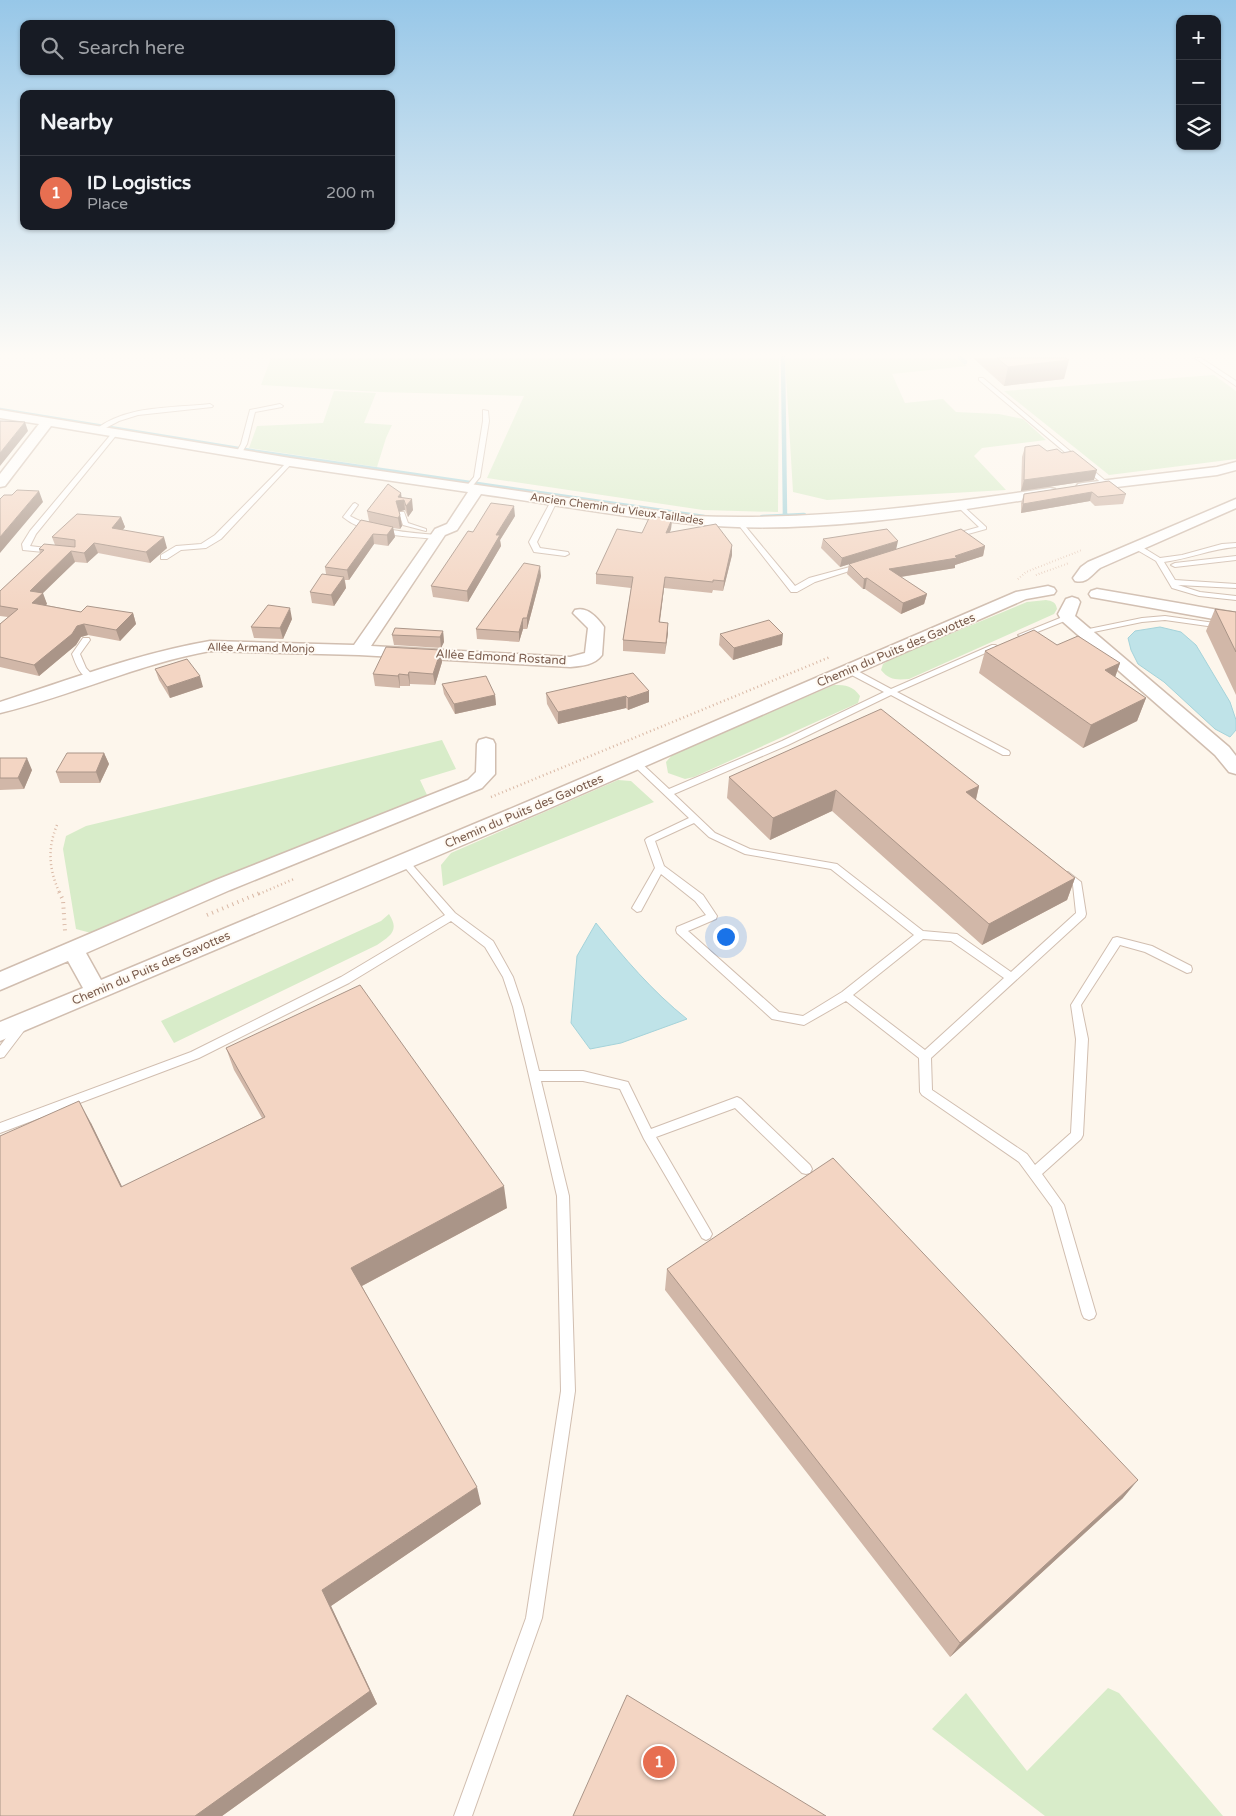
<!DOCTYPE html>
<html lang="en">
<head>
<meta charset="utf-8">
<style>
  body { margin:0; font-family:"Varela Round",sans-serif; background:#20242c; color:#f1f3f6 }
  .controls { position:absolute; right:15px; top:15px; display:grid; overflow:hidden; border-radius:10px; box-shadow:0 1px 4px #0004 }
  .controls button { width:45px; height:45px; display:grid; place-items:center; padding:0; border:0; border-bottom:1px solid #363941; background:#171b24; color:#f1f3f6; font:25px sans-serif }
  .you { position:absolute; left:725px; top:936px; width:18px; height:18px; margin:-12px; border:4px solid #fff; border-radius:50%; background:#1a73e8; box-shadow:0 0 0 8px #1a73e833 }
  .badge { display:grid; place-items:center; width:32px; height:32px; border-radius:50%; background:#e76f51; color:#fff; font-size:16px; font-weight:700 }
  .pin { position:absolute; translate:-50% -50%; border:2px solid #fff; box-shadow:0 1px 5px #0006 }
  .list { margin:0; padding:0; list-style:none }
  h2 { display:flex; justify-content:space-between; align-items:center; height:65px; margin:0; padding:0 20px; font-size:21px }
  h2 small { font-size:16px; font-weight:400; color:#9ea1a6 }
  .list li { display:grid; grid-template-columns:32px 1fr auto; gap:15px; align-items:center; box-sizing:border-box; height:75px; padding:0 20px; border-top:1px solid #363941 }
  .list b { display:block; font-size:19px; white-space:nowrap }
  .list p { margin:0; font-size:16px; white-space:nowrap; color:#9ea1a6 }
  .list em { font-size:16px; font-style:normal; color:#9ea1a6 }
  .icon { flex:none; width:28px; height:28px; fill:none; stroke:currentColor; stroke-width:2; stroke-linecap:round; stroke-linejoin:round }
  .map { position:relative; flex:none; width:1236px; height:1816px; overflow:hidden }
  .search { position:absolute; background:#171b24; box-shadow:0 1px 4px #0004; left:20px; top:20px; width:375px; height:55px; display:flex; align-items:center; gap:12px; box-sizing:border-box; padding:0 18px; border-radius:10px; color:#9ea1a6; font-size:19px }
  .panel { position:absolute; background:#171b24; box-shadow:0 1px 4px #0004; left:20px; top:90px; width:375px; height:140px; border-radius:10px }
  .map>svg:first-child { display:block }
  .green { fill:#d8ecc9 }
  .water { fill:#bfe3e8; stroke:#a5d3da }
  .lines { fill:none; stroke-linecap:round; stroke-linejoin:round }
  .stream { stroke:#a5d3da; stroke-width:4.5 }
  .lane-casing { stroke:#d1beb0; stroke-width:2 }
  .street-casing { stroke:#d1beb0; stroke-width:3 }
  .path-far2 { stroke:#d9b8a5; stroke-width:2; stroke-dasharray:0.5 2.5; stroke-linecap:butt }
  .path-far1 { stroke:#d9b8a5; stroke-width:2.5; stroke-dasharray:1 3; stroke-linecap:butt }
  .path { stroke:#d9b8a5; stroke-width:4; stroke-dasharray:1 4.5; stroke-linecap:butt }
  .lane { fill:#fff; fill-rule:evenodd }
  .street { fill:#fff; fill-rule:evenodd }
  .wall { fill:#d1b7a8 }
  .shaded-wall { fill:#aa9588 }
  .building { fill:#f3d5c3; stroke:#aa9588 }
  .labels { text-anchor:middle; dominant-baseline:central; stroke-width:4; stroke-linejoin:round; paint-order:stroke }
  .far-street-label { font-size:11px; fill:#7a5c4d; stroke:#fffaf3 }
  .street-label { font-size:12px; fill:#7a5c4d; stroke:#fffaf3 }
</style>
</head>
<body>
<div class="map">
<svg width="1236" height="1816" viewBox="0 0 1236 1816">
  <rect width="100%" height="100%" fill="#fdf6ec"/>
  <path class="green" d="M271,358h508l-1,154 -75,-2 -216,-32 37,-82 -145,-4 -118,-7z
    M785,358h171l11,8 -75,8 13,29 38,-4 13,13 43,2 24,5 23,21 -64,8 -8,8 32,34 -179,10 -34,-8z
    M1214,375l22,16v68l-127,16 -105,-84z
    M334,391l42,2 -12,30 28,2 -6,13 -9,29 -128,-19 8,-22 66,-3z
    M1046,600c6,1 10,2 11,9l-3,5 -145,65c-13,1 -20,1 -28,-9l2,-6 12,-7 132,-55z
    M834,685c12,0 19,1 26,11l-2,7 -164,74 -9,2 -17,-6 -2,-11 7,-8z
    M442,740l14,29 -36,11 7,15 -336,138 -15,-4 -13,-80 3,-13 20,-10z
    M618,780l13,1 23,21 -211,84 -2,-21 10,-12z
    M389,914c11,17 1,22 -12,31l-203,98 -13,-22 220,-100z
    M1108,1688l11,5 104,123h-178l-113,-87 34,-36 61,78z"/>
  <path class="water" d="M1160,627l21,5 15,13 34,57 6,18v10l-6,7 -15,-8 -51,-47 -26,-18 -7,-14 -3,-12 7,-7z
    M596,923c28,35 56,68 91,96l-66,24 -31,6 -19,-26 6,-67z"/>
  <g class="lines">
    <path class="stream" d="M783,358l2,158
      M960,358l5,4
      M0,410l251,41 453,66
      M762,517l42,-2"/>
    <g class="lane-casing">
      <path id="lane" d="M1195,358h6l35,23v5z
        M979,378h4l125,105v2h-4l-125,-105z
        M210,404l3,2 -1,1 -74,8 -19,6 -19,10 -5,-1c31,-25 78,-22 115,-26z
        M280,404l3,2 -1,1 -27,5 -8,32 -6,10h-4l-1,-1 5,-9 9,-34z
        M483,410l5,1 1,10 -9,56 -10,12 -2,1 -3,-2 9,-11 9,-56z
        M113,432l5,1 -82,101 -6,12 24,3v4l-31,-3 -1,-6 8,-13z
        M288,461l5,1 -72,77 -15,9 -25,2 -14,9h-6v-4l15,-9 25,-2 14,-9z
        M554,499l3,2 -20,41 3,6 28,4 1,2 -4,2 -31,-4 -5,-10 22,-41z
        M355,503l3,2 -8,11c27,15 56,16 86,19l4,2 -4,2c-28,-3 -71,-3 -93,-22l10,-13z
        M958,505h4l24,22v2l-36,10v-4l29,-8 -21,-20z
        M400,512h4l4,11 18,6v2l-23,-6 -4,-12z
        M737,521h4l54,65 14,-8 52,-14 4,2 -50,16 -18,10h-6l-54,-69z
        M1236,543v4c-25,2 -48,12 -72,15l11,18 61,4v4l-58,-3 22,7 36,4v4l-37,-4 -27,-8 -16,-27 -24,-14 7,-2 21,13 22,-3 40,-11z
        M1236,556v4l-61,7 -4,-2 4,-2z
        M1065,616h3l4,2 -47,19h-3l-4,-2z
        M1165,616l71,10v4l-71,-10 -23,2 -58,12 -4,-2 4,-2 58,-12z
        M83,638h6l1,2 -10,14 6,14 9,10 -4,2c-11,-4 -15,-15 -19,-26z
        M992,645h3l4,2 -102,45 112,59 1,2 -1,2h-6l-112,-60 -103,50 -114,49 41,39 35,16 87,15 86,67 34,3 54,38 65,-59 -3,-28 -13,-11 2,-2h6l13,10 5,32 -1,3 -154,141 1,32 95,64 8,11 36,-32 5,-94 -5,-34 42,-67 4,-1 35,9 39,20 1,3 -1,3 -4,1 -42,-21 -25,-7 -39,60 7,34 -5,96 -2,4 -39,35 22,31 32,109 -2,4 -5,2 -5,-2 -2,-4 -30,-107 -33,-45 -97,-67 -2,-3 -1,-34 -73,-57 -42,24 -32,-6 -95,-86 -1,-3 1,-3 29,-12 -11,-14 -34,-27 -20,37 -4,1 -5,-4 23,-40 -10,-28 2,-2 42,-20 -57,-54 -1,-2 1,-2h6l31,29 113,-48 102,-49 -38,-20v-4h6l39,21zM694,823l15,14 36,17 86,15 83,66 -72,57 -39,24 -24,-4 -91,-81 28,-12 1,-3 -14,-21 -39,-29 -9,-25zM923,939l28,2 53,37 -79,72 -72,-55z
        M405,859l3,1 47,53 38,28 20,36 10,30 16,64h44l45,11 23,47 86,-32 4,2 69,66 2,4 -2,4 -4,1 -4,-1 -67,-65 -79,29 54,93 2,4 -2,4 -4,2 -4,-2 -58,-99 -24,-50 -37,-8h-42l28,115 6,195 -33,227 -70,198h-18l72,-198 35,-227 -4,-195 -44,-189 -10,-30 -18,-30 -34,-26 -102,62 -150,75 -199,75v-10l191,-71 150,-75 104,-62 -43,-51 -2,-2z
        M22,1021l4,1 1,3 -1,3 -22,29 -4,1v-12l18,-24z"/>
    </g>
    <g class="street-casing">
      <path id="street" d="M0,410l290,48 402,58c121,5 239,-10 358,-28l5,1 2,3 -2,3 -5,1c-113,18 -244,40 -359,28 -70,-7 -140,-20 -210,-30l-24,36 -12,5 -74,111 199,11 15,-4 3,-25 -15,-15 2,-3c12,-4 22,7 29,17l-2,28c-7,10 -21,11 -32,12l-211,-12 -149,-4c-72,13 -139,45 -210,62v-11c69,-22 139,-49 210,-61l144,4 81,-116 12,-5 21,-32 -178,-26 -239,-40 -46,60 -5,1v-13l39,-50 -39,-6z
        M1236,462v8l-19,5 -134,16 -5,-1 -2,-3 2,-3 5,-1 134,-16z
        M1236,499v9l-136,60c-9,7 -13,16 -25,13l-2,-3 8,-11 7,-5z
        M1048,586l6,2 2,3 -2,3 -28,5 -483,212 -543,230v-19l83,-34 -15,-27 -68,29v-18l216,-92 252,-100 8,-8 1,-28 2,-4 7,-2 7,2 2,4v30l-13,14 -252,102 -144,63 15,27 428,-179 487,-209z
        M1097,589l139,24v10l-145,-26 -2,-3 2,-3z
        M1072,597l6,2 2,3 -5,14 154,131 7,9v18l-7,-2 -14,-17 -153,-134 -4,-7 8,-15z"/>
    </g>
    <path class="path-far2" d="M1036,575l33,-12
      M1018,579l8,-7 56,-22"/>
    <path class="path-far1" d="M491,797l339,-140
      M57,825c-10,24 -8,45 3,69
      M259,894l35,-15"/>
    <path class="path" d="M59,892l4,8 2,31
      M207,915l55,-23"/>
    <use href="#lane" class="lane"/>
    <use href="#street" class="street"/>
  </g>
  <path class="wall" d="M973,358h93l-2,21 -60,7z
    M1025,447l22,4 47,29 -73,11 1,-34z
    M1109,481l17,13 -3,10 -28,2 -5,-5 -69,12v-10l3,-9z
    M401,493v4l12,13 -5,7 -3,-7 -6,1 3,15 -2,3 -7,-1 2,9 -7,9 -14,-2 -25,36h-4l1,8 -12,18 -22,-3 -2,-11 16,-18 -1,-7 44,-46 -2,-10z
    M515,516l-15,24 1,6 -33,56 -35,-5 -2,-11 42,-54z
    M121,517l4,10 -3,3 45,18 -17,15 -52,-10 -11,10 -12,-1 -33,31 5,11 -1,1 35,7 52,1 3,11 -16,17 -32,-6 -7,2 -5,8 -37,31 -39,-9v-43l8,-7 -8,-1v-25l40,-38 -1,-4 16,-4 -3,-8z
    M672,519l-1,10 -1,3 62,13v10l-9,36 -10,-1 -1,3 -48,-5 -4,34 8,11 -3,21 -42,-3v-11l8,-52 -35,-4v-10l46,-41z
    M823,539l74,10 88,-3 -2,10 -28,9v3l-54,9 26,17 -3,10 -23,10 -36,-25h-2l-16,-15 2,-10 -9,3 -19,-19z
    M541,576l-14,53h-4l-4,13 -42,-3 -1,-10z
    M1215,609l21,3v83l-30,-64z
    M292,619l-9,20 -29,-1 -3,-11z
    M443,631l1,11 -3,6 -47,-3 -2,-10z
    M720,634l62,11 -49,15 -14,-15z
    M1057,645l63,18 -5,14 31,21 -9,23 -54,27 -104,-75 6,-22z
    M441,650l1,12 -7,23 -25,-1v2h-10v2l-25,-2 -2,-12z
    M155,669l48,18 -33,11 -11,-18z
    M442,684l53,11 1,10 -41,9 -11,-20z
    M649,691v11l-21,8 -2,-2 -68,16 -11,-20 -1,-11z
    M104,753l5,11 -9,19h-40l-4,-11z
    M0,758l32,12 -8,19 -24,1z
    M729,777l250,9 -3,14 99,78 -8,22 -85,45 -150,-134 -62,29 -43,-42z
    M226,1048l281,160 -145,78 119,218 -150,102 46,98 -155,112h-222l91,-693 31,64 140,-69 -28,-48z
    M667,1269l456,229 -173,159 -285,-367z"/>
  <path class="shaded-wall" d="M1069,360l-5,19 -60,7 4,-19z
    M25,422l3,9 -28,35v-13z
    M1097,470l-3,10 -73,11 3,-11z
    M39,491l4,11 -43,51v-16z
    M1092,492l-2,9 -69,12 2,-9z
    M401,493l1,7h2l1,10 -7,2 -2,-11z
    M412,499l1,11 -5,7 -2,-11z
    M514,506l1,10 -15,24 1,6 -33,56 -1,-11 29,-56z
    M400,515l2,11 -2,3 -2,-11z
    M121,517l4,10 -9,12 -4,-11z
    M672,519l-1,10 -6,14 1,-10z
    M393,527l2,10 -7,9 -1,-11z
    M373,534l1,10 -25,36 -2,-10z
    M164,537l3,11 -17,15 -4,-11z
    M898,541l-2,9 -56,17 2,-9z
    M94,543l4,10 -11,10 -3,-10z
    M732,545v10l-9,36 1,-10z
    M985,546l-2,10 -28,9v3l-68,11 2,-10 66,-13z
    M71,551l4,11 -37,36 5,-5 4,11 -11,10 -4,-11 -2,-12z
    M540,566l1,10 -14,53v-11z
    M344,577l2,11 -12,18 -3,-11z
    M665,577l-1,11 -6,45 1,-11z
    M867,578l-2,11h-2l1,-10z
    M927,594l-3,10 -23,10 2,-11z
    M290,608l2,11 -9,20 -3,-11z
    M133,613l3,11 -16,17 -4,-11z
    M523,618v11l-4,13v-10z
    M668,623v10l-3,21 1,-11z
    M84,624l4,11 -7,2 -5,8 -37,31 -5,-11 43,-39z
    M443,631l1,11 -3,6 -1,-11z
    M783,634l-1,11 -49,15 1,-12z
    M441,650l1,12 -7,23 -2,-11z
    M1120,663l-8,23 -7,-16z
    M409,672l1,12v2l-2,-11z
    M399,674l1,12v2l-2,-12z
    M200,676l3,11 -33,11 -3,-11z
    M649,691v11l-21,8v-12z
    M495,695l1,10 -41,9 -1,-10z
    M626,696v12l-68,16v-12z
    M1146,698l-9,23 -54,27 8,-23z
    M104,753l5,11 -9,19 -4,-11z
    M27,758l5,12 -8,19 -6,-11z
    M979,786l-5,21 -8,-15z
    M836,790l-4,21 -62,29 3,-22z
    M1075,878l-8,22 -85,45 7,-21z
    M79,1101l12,22 42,86 -12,-22z
    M504,1186l3,22 -149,80 -7,-20z
    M1138,1480l-15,18 -173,159 10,-14z
    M477,1487l4,17 -150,102 46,98 -155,112h-27l127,-226z"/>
  <path class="building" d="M997,358h69l3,2 -61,7z
    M0,421l25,1 -25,31z
    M1039,445l8,6 10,-2 5,4 11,-2 24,19 -73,10 1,-33z
    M1109,481l17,13 -28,3 -6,-5 -69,12 1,-10z
    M388,484l13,9 -3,4 14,2 -6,7 -2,-6 -8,1 4,14 -2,3 -31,-7z
    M17,490l22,1 -39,46v-38l4,-4h8z
    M491,503l23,3 -18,29h4l-33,56 -36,-5 37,-55 5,1z
    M77,514l44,3 -9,11 52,9 -18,15 -52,-9 -10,10 -13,-2 -41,40 13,2 -11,10 49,9 6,-6 46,7 -17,17 -32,-6 -7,2 -5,8 -38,31 -34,-8v-33l18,-15 -18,-3v-15l44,-41 -5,-1 5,-5 31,3v-7l-23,-3z
    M650,516l22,3 -6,14 50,-9 16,21 -8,36 -11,-1v2l-48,-5 -6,45 9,1 -2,20 -43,-3 10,-63 -37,-3 21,-45 25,4z
    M361,520l32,7 -6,8 -14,-1 -26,36 -22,-3z
    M887,529l11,12 -56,17 -19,-19z
    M961,529l24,17 -30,10 2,2 -68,11 38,25 -24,9 -36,-25 -3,1 -15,-15z
    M524,563l16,3 -13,52h-4l-4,14 -43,-3z
    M322,574l22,3 -13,18 -21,-3z
    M268,605l22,3 -10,20 -29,-1z
    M1215,609l21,3v40z
    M769,620l14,14 -49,14 -14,-14z
    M395,628l48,3 -3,6 -48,-2z
    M1034,630l23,15 21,-9 42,27 -15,7 41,28 -55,27 -106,-74z
    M386,647l55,3 -8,24 -24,-2 -1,3 -9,-1 -1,2 -25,-2z
    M187,659l13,17 -33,11 -12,-18z
    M633,673l16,18 -21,7 -2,-2 -68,16 -12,-19z
    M486,676l9,19 -41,9 -12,-20z
    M881,709l98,77 -13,6 109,86 -86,46 -153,-134 -63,28 -44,-41z
    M67,753h37l-8,19h-40z
    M0,758h27l-9,20h-18z
    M360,985l144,201 -153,82 126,219 -155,103 48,101 -175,125h-195v-680l79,-35 42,86 144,-70 -39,-69z
    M833,1158l305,322 -178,163 -293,-374z
    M627,1695l199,121h-253z"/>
  <linearGradient id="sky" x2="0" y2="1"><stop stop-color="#97c7e8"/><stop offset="0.58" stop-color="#fefbf6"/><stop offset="1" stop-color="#fefbf6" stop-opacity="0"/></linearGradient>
  <rect width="1236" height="612" fill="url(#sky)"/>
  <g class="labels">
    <g class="far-street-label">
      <text transform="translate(617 509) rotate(8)">Ancien Chemin du Vieux Taillades</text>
      <text transform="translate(261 648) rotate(1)">Allée Armand Monjo</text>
    </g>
    <g class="street-label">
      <text transform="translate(896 650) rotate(-23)">Chemin du Puits des Gavottes</text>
      <text transform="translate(501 657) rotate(3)">Allée Edmond Rostand</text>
      <text transform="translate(524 811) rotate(-23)">Chemin du Puits des Gavottes</text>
      <text transform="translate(151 968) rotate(-23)">Chemin du Puits des Gavottes</text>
    </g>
  </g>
</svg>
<div class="controls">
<button>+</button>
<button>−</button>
<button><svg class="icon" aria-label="layers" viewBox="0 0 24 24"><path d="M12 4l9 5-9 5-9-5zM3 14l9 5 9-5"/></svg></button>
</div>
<div class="you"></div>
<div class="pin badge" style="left:659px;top:1762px">1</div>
<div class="search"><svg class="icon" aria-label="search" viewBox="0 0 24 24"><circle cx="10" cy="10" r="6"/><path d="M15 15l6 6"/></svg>Search here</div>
<section class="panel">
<h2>Nearby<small></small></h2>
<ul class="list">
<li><span class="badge">1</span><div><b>ID Logistics</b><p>Place</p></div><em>200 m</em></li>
</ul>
</section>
</div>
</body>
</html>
